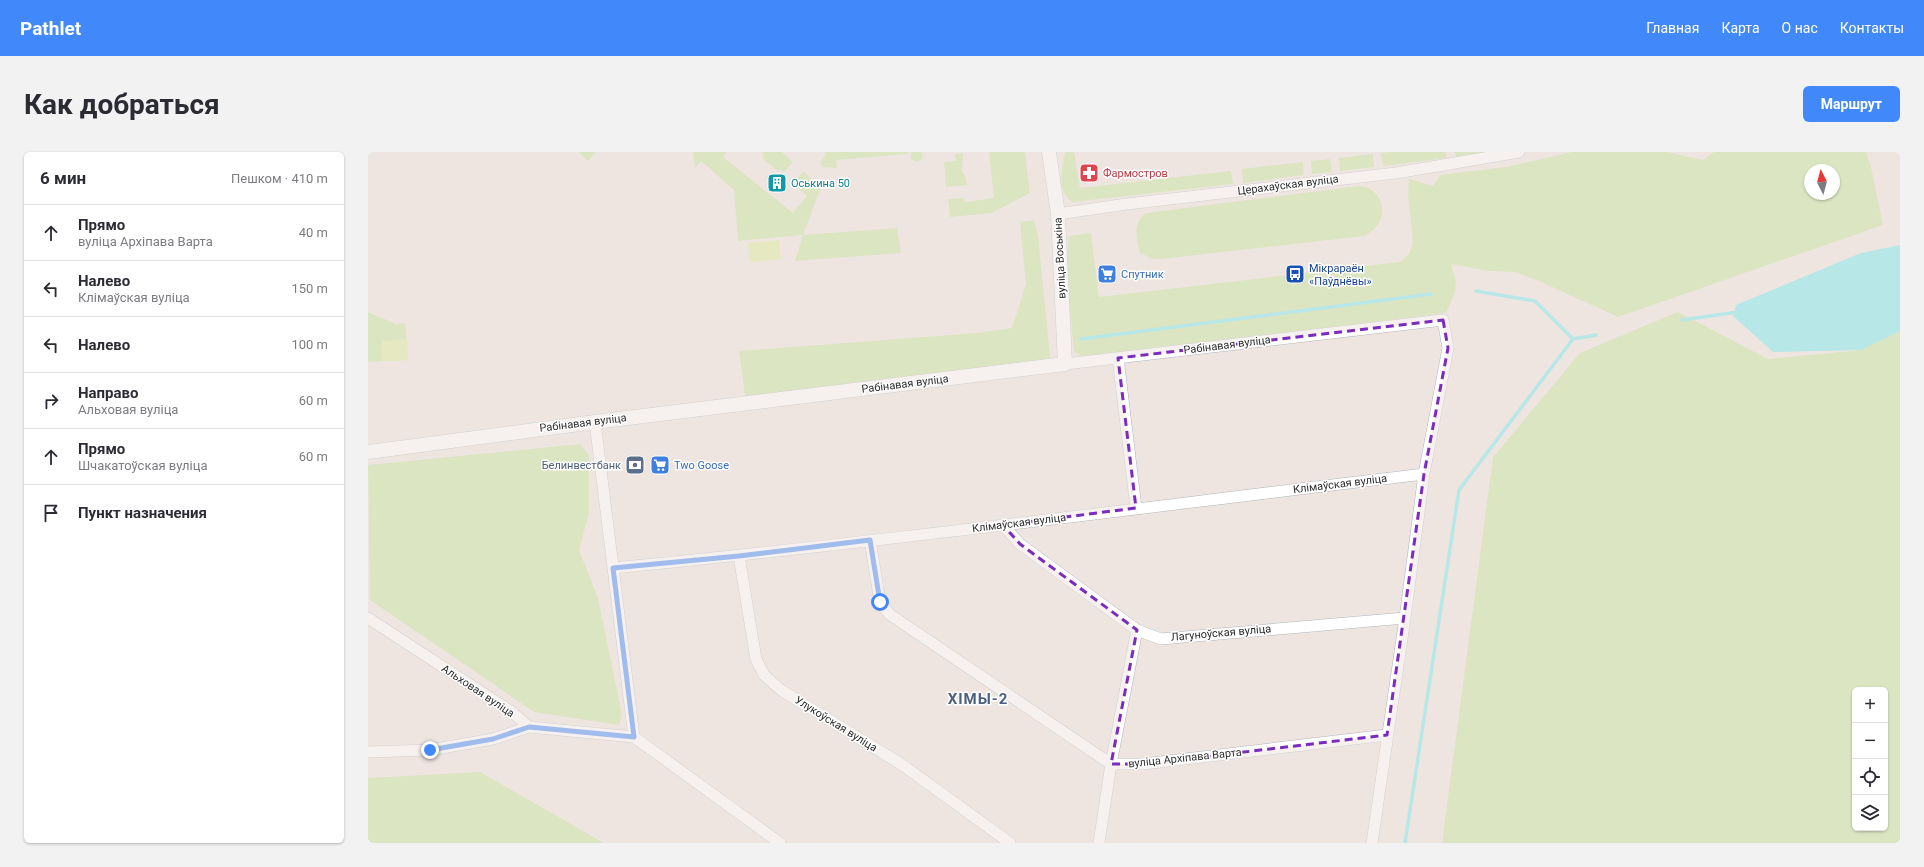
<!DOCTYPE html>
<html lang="ru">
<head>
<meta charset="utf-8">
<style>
  body { margin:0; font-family:Roboto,sans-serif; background:#f2f2f3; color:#2b2b33 }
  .controls { position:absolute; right:12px; bottom:12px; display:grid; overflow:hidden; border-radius:6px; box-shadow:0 1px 3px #0004 }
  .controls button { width:36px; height:36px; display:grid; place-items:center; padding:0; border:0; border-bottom:1px solid #e1e1e2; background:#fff; color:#2b2b33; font:20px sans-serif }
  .compass { position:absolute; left:1436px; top:12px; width:36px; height:36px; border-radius:50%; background:#fff; box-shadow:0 1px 3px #0004; rotate:354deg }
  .stop { position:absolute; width:12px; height:12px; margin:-9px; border:3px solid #4189fb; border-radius:50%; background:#fff }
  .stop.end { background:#4189fb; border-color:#fff; box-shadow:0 1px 4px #0008 }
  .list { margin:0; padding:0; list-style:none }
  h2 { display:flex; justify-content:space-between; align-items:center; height:52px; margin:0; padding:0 16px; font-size:17px }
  h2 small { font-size:13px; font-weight:400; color:#7c7c81 }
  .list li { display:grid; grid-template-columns:26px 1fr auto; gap:12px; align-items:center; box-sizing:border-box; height:56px; padding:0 16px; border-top:1px solid #e1e1e2 }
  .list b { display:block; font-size:15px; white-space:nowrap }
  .list p { margin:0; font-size:13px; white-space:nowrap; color:#7c7c81 }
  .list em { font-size:13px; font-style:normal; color:#7c7c81 }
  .icon { flex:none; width:22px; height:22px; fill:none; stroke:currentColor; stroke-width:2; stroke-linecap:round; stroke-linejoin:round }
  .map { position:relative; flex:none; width:1532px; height:691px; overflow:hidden; border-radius:6px }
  header { display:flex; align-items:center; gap:24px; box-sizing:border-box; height:56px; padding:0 20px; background:#4189fb; color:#fff }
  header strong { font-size:19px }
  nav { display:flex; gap:22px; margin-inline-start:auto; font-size:14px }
  .intro { display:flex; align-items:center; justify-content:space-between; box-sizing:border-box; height:96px; padding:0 24px }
  h1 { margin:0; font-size:28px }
  .button { padding:10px 18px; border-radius:6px; background:#4189fb; color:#fff; font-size:14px; font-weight:700 }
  main { display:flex; gap:24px; padding:0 24px }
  aside { flex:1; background:#fff; border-radius:6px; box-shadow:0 1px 3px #0004 }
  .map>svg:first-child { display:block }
  .green { fill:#c4e59d; fill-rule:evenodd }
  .pitch { fill:#d9ec99 }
  .water { fill:#74e8f0 }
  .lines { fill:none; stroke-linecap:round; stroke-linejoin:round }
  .stream { stroke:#74e8f0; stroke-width:3.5 }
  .minor-casing { stroke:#b0b5bd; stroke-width:12 }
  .tertiary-casing { stroke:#b0b5bd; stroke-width:15 }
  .minor { stroke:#fff; stroke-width:11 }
  .tertiary { stroke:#fff; stroke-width:14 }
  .route { stroke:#4189fb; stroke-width:5 }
  .marked { fill:none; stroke:#7b2cbf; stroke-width:3; stroke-dasharray:8 5; stroke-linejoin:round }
  .labels { text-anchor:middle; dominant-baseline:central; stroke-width:3; stroke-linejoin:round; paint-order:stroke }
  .health-label { font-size:11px; fill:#be3a42; stroke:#fff; text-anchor:start }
  .culture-label { font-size:11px; fill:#0d838f; stroke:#fff; text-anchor:start }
  .street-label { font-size:11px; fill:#2d2d2d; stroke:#fff }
  .transit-label { font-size:11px; fill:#164399; stroke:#fff; text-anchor:start }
  .shop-label { font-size:11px; fill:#366cbe; stroke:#fff; text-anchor:start }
  .service-label { font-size:11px; fill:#4e5e75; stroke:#fff; text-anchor:end }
  .district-label { font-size:15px; font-weight:bold; letter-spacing:1px; fill:#4c607f; stroke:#fff }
</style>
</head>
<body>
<header>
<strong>Pathlet</strong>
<nav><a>Главная</a><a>Карта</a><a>О нас</a><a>Контакты</a></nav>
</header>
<div class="intro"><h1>Как добраться</h1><a class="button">Маршрут</a></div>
<main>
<aside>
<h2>6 мин<small>Пешком · 410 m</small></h2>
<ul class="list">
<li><svg class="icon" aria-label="ahead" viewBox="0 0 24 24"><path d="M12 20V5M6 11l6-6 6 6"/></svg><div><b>Прямо</b><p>вуліца Архіпава Варта</p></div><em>40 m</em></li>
<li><svg class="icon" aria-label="left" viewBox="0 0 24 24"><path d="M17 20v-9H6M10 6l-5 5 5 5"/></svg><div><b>Налево</b><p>Клімаўская вуліца</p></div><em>150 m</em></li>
<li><svg class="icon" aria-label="left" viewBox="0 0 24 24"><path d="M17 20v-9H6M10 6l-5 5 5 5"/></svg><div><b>Налево</b></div><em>100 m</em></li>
<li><svg class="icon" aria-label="right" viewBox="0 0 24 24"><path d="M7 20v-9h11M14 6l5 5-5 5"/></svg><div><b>Направо</b><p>Альховая вуліца</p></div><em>60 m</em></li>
<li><svg class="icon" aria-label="ahead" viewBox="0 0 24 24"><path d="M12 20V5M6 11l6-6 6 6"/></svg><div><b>Прямо</b><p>Шчакатоўская вуліца</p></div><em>60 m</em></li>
<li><svg class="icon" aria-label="arrive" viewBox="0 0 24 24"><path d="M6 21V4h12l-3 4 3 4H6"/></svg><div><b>Пункт назначения</b></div></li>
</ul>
</aside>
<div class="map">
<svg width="1532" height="691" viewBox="0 0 1532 691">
  <rect width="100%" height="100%" fill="#eee5e0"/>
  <path class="green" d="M210,0h17l-7,9z
    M325,0h34l-4,5 70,56 14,-17 -10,-9 2,-2 -4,-3 8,-11 18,16 -18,48 94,-7 4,25 -106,8 8,-26 -65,6 -4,-51 -33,-29 -6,7z
    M393,0h21l11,10 -9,10 -4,-3 -2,2 -16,-13 2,-3z
    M456,0h85l-2,2 -71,6 1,8 -15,-1 -1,-5 5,-8z
    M543,0h11l1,6 -6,4 -6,-3z
    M621,0h36l5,41 -38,20 -42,4 -2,-18 15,-1 2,4 29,-4z
    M697,0h9l6,36 151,-17 2,13 -160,18c-17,-9 -11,-34 -8,-50z
    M1022,0h56v6l-63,8 -2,-13z
    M1087,0h34l-33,5z
    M1204,0h95l36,8 11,-8h152l5,15 12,58 -265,92 -79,-36 -24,-9 -26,-1 -38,-7 5,17 -1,11 -9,21 -362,44 -10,-5 -8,-84 3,-32 22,-3 8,64 301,-35 9,-8 4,-11 -5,-49 1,-15 24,7 7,-11 66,-8zM1442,18h24v24h-24z
    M595,1l-1,20h2l3,12 -21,2 -2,-25 12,-1 -1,-7z
    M1005,2l1,13 -34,4 -1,-13z
    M962,7l2,13 -20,2 -1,-13z
    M935,10l1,13 -61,8 -1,-14z
    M991,34c5,1 12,2 15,6 15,14 8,37 -10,44l-203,23h-8l-13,-6c-4,-16 -8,-29 6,-40z
    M666,68l4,16 13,130 -305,37 -7,-52 238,-18 35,-5 14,-44 -6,-62z
    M0,160l28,12 9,-1 3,37 -40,2z
    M1310,160l90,47 93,-9 39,-19v512h-458l51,-386 87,-104zM1487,538h30v138h-30z
    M212,292l9,11v58l-10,37 19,48 24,117 -3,10 -85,-13 -164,-112 -2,-135z
    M112,620l124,71h-236v-65z"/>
  <path class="pitch" d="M411,88l2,19 -31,3 -2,-19z
    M39,187l1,21 -26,1 -1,-20z"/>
  <path class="water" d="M1532,93v86l-39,19 -88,2 -40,-36 3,-11 125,-52z"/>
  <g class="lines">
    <path class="stream" d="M1108,139l59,10 38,38
      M1314,168l56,-8
      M713,187l350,-45
      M1037,691l54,-353 114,-151 23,-4"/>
    <g class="minor-casing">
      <path id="minor" d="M690,62l69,-10 269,-31 123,-21
        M750,206l18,150
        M697,212l378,-44 5,28 -24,126 -19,144 -33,225
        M227,270l39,315
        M635,373l17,19 117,86 24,9 244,-21
        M502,388l10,62 9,12 222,150h32l244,-29
        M371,404l17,103 8,16 17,15 123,76 106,77
        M245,416c271,-26 541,-62 811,-94
        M0,466l144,94 17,15 105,10 146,106
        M0,600l62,-2 63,-11 36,-12
        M731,691l12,-79 26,-134"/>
    </g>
    <g class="tertiary-casing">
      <path id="tertiary" d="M0,300l227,-30 470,-58 -7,-150 -9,-62"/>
    </g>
    <use href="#minor" class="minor"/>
    <use href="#tertiary" class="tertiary"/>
  </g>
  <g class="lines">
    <path class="route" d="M62,598l63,-11 36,-12 105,10 -21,-169 126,-12 131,-16 10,62"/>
  </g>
  <path d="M0 0H1532V691H0ZM1075,168l5,28 -24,126 -37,261 -244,29h-32l26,-134 -117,-86 -17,-19 133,-17 -18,-150z" fill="#eee5e0" fill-opacity=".55" fill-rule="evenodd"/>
  <path class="marked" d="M1075,168l5,28 -24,126 -37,261 -244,29h-32l26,-134 -117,-86 -17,-19 133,-17 -18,-150z"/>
  <defs>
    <g id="pharmacy-square" transform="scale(1)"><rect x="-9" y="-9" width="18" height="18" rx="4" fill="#e0444e" stroke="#fff"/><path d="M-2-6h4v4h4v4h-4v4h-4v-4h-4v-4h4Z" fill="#fff"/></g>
    <g id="building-square" transform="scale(1)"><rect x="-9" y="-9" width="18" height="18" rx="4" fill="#0f9aa8" stroke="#fff"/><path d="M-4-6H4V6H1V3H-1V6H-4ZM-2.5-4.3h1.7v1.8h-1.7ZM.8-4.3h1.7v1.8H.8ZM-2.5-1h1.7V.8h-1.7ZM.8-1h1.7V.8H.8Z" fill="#fff"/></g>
    <g id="supermarket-square" transform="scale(1)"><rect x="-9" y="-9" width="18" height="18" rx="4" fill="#3f7fe0" stroke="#fff"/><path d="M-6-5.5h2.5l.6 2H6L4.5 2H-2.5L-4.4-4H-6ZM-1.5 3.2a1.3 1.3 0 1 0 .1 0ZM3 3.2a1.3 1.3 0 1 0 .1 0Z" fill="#fff"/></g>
    <g id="bus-square" transform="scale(1)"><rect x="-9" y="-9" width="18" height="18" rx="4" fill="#1a4fb4" stroke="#fff"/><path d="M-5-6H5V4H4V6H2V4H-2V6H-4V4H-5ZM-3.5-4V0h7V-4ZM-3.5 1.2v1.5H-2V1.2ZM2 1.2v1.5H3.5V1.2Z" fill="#fff"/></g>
    <g id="bank-square" transform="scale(1)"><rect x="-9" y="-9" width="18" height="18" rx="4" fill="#5c6f8a" stroke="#fff"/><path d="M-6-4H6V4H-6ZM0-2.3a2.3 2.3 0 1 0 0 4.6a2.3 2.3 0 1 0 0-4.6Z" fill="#fff"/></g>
  </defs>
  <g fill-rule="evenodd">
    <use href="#pharmacy-square" x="721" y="21"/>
    <use href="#building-square" x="409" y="31"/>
    <use href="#supermarket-square" x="739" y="122"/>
    <use href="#bus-square" x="927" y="122"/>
    <use href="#bank-square" x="267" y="313"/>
    <use href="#supermarket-square" x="292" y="313"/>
  </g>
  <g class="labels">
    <g class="health-label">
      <text x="735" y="21">Фармостров</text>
    </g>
    <g class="culture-label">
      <text x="423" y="31">Оськина 50</text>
    </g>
    <g class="street-label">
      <text transform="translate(920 33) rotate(-7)">Церахаўская вуліца</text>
      <text transform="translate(692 106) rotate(-93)">вуліца Воськіна</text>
      <text transform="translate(859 193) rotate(-7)">Рабінавая вуліца</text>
      <text transform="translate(537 232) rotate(-7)">Рабінавая вуліца</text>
      <text transform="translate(215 271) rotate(-7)">Рабінавая вуліца</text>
      <text transform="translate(972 332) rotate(-7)">Клімаўская вуліца</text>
      <text transform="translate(651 371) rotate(-7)">Клімаўская вуліца</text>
      <text transform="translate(853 481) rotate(-5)">Лагуноўская вуліца</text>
      <text transform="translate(110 539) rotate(34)">Альховая вуліца</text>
      <text transform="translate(468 572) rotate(32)">Улукоўская вуліца</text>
      <text transform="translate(817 606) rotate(-6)">вуліца Архіпава Варта</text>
    </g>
    <g class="transit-label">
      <text x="941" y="116">Мікрараён<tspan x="941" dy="13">«Паўднёвы»</tspan></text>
    </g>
    <g class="shop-label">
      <text x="753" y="122">Спутник</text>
      <text x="306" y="313">Two Goose</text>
    </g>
    <g class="service-label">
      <text x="253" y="313">Белинвестбанк</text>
    </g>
    <g class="district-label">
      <text x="610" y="547">ХІМЫ-2</text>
    </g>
  </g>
</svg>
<div class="controls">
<button>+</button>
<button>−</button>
<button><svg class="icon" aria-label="locate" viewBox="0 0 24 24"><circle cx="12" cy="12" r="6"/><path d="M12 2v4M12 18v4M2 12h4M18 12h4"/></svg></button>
<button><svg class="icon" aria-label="layers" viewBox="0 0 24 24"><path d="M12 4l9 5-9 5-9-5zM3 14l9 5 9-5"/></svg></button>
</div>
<svg class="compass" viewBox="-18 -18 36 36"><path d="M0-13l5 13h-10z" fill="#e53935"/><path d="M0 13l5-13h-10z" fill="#7c7c81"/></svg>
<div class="stop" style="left:512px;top:450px"></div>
<div class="stop end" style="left:62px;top:598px"></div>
</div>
</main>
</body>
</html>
